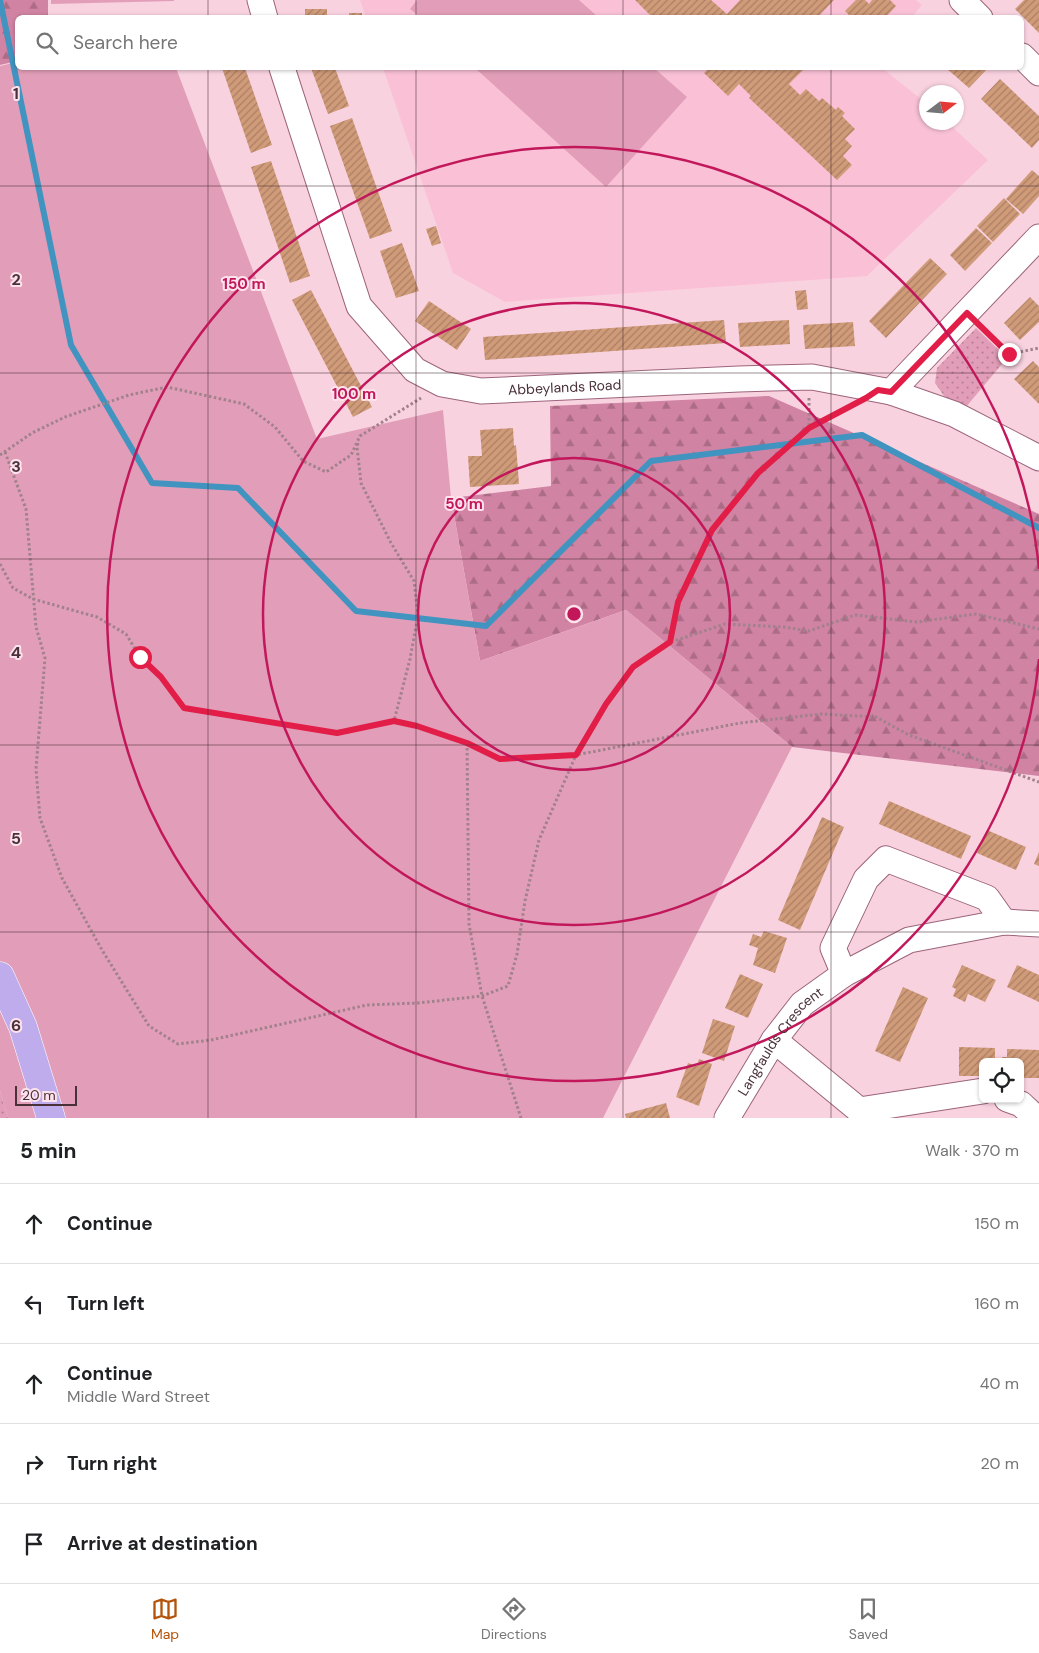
<!DOCTYPE html>
<html lang="en">
<head>
<meta charset="utf-8">
<style>
  body { margin:0; font-family:"DM Sans",sans-serif; background:#f2f2f2; color:#202124 }
  .controls { position:absolute; right:15px; bottom:15px; display:grid; overflow:hidden; border-radius:8px; box-shadow:0 1px 4px #0004 }
  .controls button { width:45px; height:45px; display:grid; place-items:center; padding:0; border:0; border-bottom:1px solid #e0e0e0; background:#fff; color:#202124; font:25px sans-serif }
  .compass { position:absolute; left:919px; top:85px; width:45px; height:45px; border-radius:50%; background:#fff; box-shadow:0 1px 4px #0004; rotate:74deg }
  .scale { position:absolute; left:15px; bottom:12px; width:62px; box-sizing:border-box; padding-left:5px; border:2px solid #493039; border-top:0; font-size:14px; line-height:18px; white-space:nowrap; color:#493039; -webkit-text-stroke:4px #fee3ed; paint-order:stroke }
  .stop { position:absolute; width:15px; height:15px; margin:-11px; border:4px solid #e11d48; border-radius:50%; background:#fff }
  .stop.end { background:#e11d48; border-color:#fff; box-shadow:0 1px 5px #0008 }
  .list { margin:0; padding:0; list-style:none }
  h2 { display:flex; justify-content:space-between; align-items:center; height:65px; margin:0; padding:0 20px; font-size:21px }
  h2 small { font-size:16px; font-weight:400; color:#757577 }
  .list li { display:grid; grid-template-columns:32px 1fr auto; gap:15px; align-items:center; box-sizing:border-box; height:80px; padding:0 20px; border-top:1px solid #e0e0e0 }
  .list b { display:block; font-size:19px; white-space:nowrap }
  .list p { margin:0; font-size:16px; white-space:nowrap; color:#757577 }
  .list em { font-size:16px; font-style:normal; color:#757577 }
  .icon { flex:none; width:28px; height:28px; fill:none; stroke:currentColor; stroke-width:2; stroke-linecap:round; stroke-linejoin:round }
  .map { position:relative; flex:none; width:1039px; height:1118px; overflow:hidden }
  .search { position:absolute; background:#fff; box-shadow:0 1px 4px #0004; left:15px; right:15px; top:15px; height:55px; display:flex; align-items:center; gap:12px; box-sizing:border-box; padding:0 18px; border-radius:8px; color:#757577; font-size:19px }
  .sheet { height:465px; background:#fff }
  nav { display:flex; justify-content:space-around; align-items:center; box-sizing:border-box; height:70px; border-top:1px solid #e0e0e0; background:#fff; font-size:14px; color:#757577 }
  nav a { display:grid; justify-items:center; gap:2px }
  nav .on { color:#b45309 }
  .map>svg:first-child { display:block }
  .built { fill:#fac1d6 }
  .grass { fill:url(#grass-dots) }
  .forest { fill:url(#forest-firs) }
  .park { fill:#e29eb8 }
  .lines { fill:none; stroke-linecap:round; stroke-linejoin:round }
  .stream { stroke:#4094bf; stroke-width:6 }
  .building { fill:url(#building-hatch) }
  .minor-casing { stroke:#9c647b; stroke-width:27 }
  .primary-casing { stroke:#fff; stroke-width:29 }
  .path { stroke:#a1818c; stroke-width:3; stroke-dasharray:2.5 2.5; stroke-linecap:butt }
  .minor { stroke:#fff; stroke-width:25 }
  .primary { stroke:#beaced; stroke-width:28 }
  .route { stroke:#e11d48; stroke-width:6 }
  .grid { fill:none; stroke:#493039; stroke-width:1; stroke-opacity:0.55 }
  .ring { fill:none; stroke:#c2185b; stroke-width:2.5 }
  .labels { text-anchor:middle; dominant-baseline:central; stroke-width:4; stroke-linejoin:round; paint-order:stroke }
  .street-label { font-size:14px; fill:#493039; stroke:#fee3ed }
  .grid-label { font-size:16px; text-anchor:middle; font-weight:bold; fill:#493039; stroke:#fee3ed; stroke-width:4; stroke-linejoin:round; paint-order:stroke }
  .centre { fill:#c2185b; stroke:#fee3ed; stroke-width:2.5 }
  .ring-label { font-size:15px; text-anchor:middle; font-weight:bold; fill:#c2185b; stroke:#fee3ed; stroke-width:4; stroke-linejoin:round; paint-order:stroke }
</style>
</head>
<body>
<div class="map">
<svg width="1039" height="1118" viewBox="0 0 1039 1118">
  <defs>
    <pattern id="grass-dots" width="8" height="8" patternUnits="userSpaceOnUse" patternTransform="scale(1.25)"><rect width="8" height="8" fill="#e29eb8"/><path d="M2 2h.1M6 6h.1" fill="none" stroke="#b98197" stroke-width="1.8" stroke-linecap="round"/></pattern>
    <pattern id="forest-firs" width="22" height="20" patternUnits="userSpaceOnUse" patternTransform="scale(1.25)"><rect width="22" height="20" fill="#d183a3"/><path d="M5 1l3.5 6h-7zM16 11l3.5 6h-7z" fill="#ac6c86"/></pattern>
    <pattern id="building-hatch" width="6" height="6" patternUnits="userSpaceOnUse" patternTransform="scale(1.25)"><rect width="6" height="6" fill="#d09b79"/><path d="M-1 1l2-2M0 6l6-6M5 7l2-2" fill="none" stroke="#ab7f64"/></pattern>
  </defs>
  <rect width="100%" height="100%" fill="#f9d2e0"/>
  <path class="built" d="M360,0h556l6,5 -11,13h-545z
    M383,68h499l44,35v19l22,1 40,37 -121,116 -362,26 -52,-29z"/>
  <path class="grass" d="M976,328l31,30 -41,49 -22,-11 -9,-13 2,-15z
    M0,1091l8,27h-8z"/>
  <path class="forest" d="M0,0h48v17l-30,1 -1,43 -17,4z
    M769,396l270,118v262l-247,-29 -166,-137 -146,51 -29,-163 100,-12 -1,-80z"/>
  <path class="park" d="M51,0h123v1l-123,3z
    M417,0h162l19,17h-178l-10,-8z
    M17,62l1,6h158l141,371 126,-29 8,88 29,163 146,-51 166,137 -189,371h-595l-8,-27v-1025z
    M475,68h179l33,29 -81,90z"/>
  <g class="lines">
    <path class="stream" d="M0,0l71,345 81,138 86,5 118,123 130,15 165,-165 211,-26 177,93"/>
  </g>
  <path class="building" d="M635,0h76l16,14 13,-14h94l-17,18h-164z
    M856,0h9l4,4 3,-4h18l6,6 -11,12h-33l-7,-7z
    M1024,0h15v33l-24,-24z
    M305,9h22v9h-22z
    M349,13h13v5h-13z
    M222,68h23l27,77 -21,8z
    M311,68h24l14,38 -21,8z
    M709,68h96l-16,16 11,11 6,-6 13,12 3,-3 14,12 2,-3 7,6 -3,3 13,13 -10,10 7,7 -9,10 9,9 -15,15 -88,-82 2,-2 -12,-12 -11,12 -24,-23z
    M946,68h42l-19,20z
    M1000,79l39,37v24l-7,8 -51,-49z
    M352,118l40,113 -22,8 -40,-113z
    M271,161l39,115 -20,7 -39,-116z
    M1032,170l7,6v20l-16,18 -17,-15z
    M1004,198l16,16 -27,28 -16,-16z
    M436,226l5,17 -9,3 -6,-17z
    M976,228l16,15 -27,28 -15,-16z
    M402,243l17,48 -23,7 -16,-47z
    M930,258l17,16 -61,64 -17,-17z
    M311,290l61,117 -19,10 -61,-117z
    M806,290l2,19 -11,1 -2,-19z
    M1030,297l9,9v16l-19,18 -16,-17z
    M429,301l42,28 -14,21 -42,-29z
    M724,320l2,23 -241,17 -2,-23z
    M789,320l1,24 -50,3 -2,-24z
    M853,322l2,24 -50,3 -2,-24z
    M1033,361l6,6v37l-25,-25z
    M513,428l1,18 2,-1 3,39 -49,3 -2,-31h14l-2,-26z
    M889,801l82,35 -10,23 -82,-35z
    M822,817l22,10 -44,103 -22,-10z
    M987,830l39,17 -10,23 -39,-17z
    M1039,852v14l-5,-2z
    M764,931l23,7 -12,35 -22,-8 5,-17 -9,-3 4,-11 8,3z
    M962,965l34,15 -11,22 -17,-8 -3,8 -12,-6 3,-7 -4,-2z
    M1017,965l22,10v27l-32,-15z
    M740,974l23,10 -15,34 -23,-10z
    M903,987l25,11 -28,64 -25,-11z
    M713,1019l22,7 -11,35 -22,-8z
    M959,1047l36,1v14h-12v14h-24z
    M1007,1049l32,1v28h-19v-16h-18v-5h5z
    M699,1059l13,5 -13,42 -23,-9 12,-34 9,3z
    M666,1103l4,15h-44l-1,-4z"/>
  <g class="lines">
    <g class="minor-casing">
      <g id="minor">
        <path d="M260,0l5,18"/>
        <path d="M962,0l18,18"/>
        <path d="M1022,56l17,17"/>
        <path id="s1" d="M282,68l77,238 56,64 27,14 39,7 258,-12 73,-2 79,15 63,22 85,44"/>
        <path d="M891,392l148,-155"/>
        <path d="M844,974l-11,-26 33,-69 20,-20 101,39 17,24"/>
        <path d="M774,1040l85,70 3,8"/>
        <path d="M1007,1099l14,5 15,14"/>
        <path d="M859,1110l124,-19"/>
        <path id="s2" d="M727,1118l47,-78 28,-36 42,-30 65,-34 95,-18 35,2"/>
      </g>
    </g>
    <g class="primary-casing">
      <path id="primary" d="M0,976l23,51 28,91"/>
    </g>
    <path class="path" d="M982,327l27,27 30,-6
      M809,398v30
      M358,443l-1,4 4,36 30,60 23,38 4,35 -8,43 -16,62
      M5,452l21,57 10,118 9,31 -9,111 4,49 22,60 40,72 47,76 29,18 33,-4 156,-35 51,-2 64,-7 26,-10 9,-32 8,-53 14,-61 37,-85 31,-51 26,-37 37,-25 8,-40 34,-73 46,-56 51,-45 41,-21
      M0,455l32,-22 33,-16 64,-22 38,-8 77,17 31,23 28,34 23,11 25,-17 9,-19 61,-38
      M0,564l13,24 20,11 64,18 29,17 14,23 21,20 22,31 154,25 57,-12 23,5 50,17 33,16 76,-4 164,-32 81,-9 55,3 33,18 130,47
      M671,642l54,-18 59,3 25,4 46,-16 62,7 59,-8 63,15
      M467,743l2,181 13,72 39,122"/>
    <use href="#minor" class="minor"/>
    <use href="#primary" class="primary"/>
  </g>
  <g class="lines">
    <path class="route" d="M140,657l21,20 23,31 153,25 57,-12 23,5 50,17 33,16 76,-4 30,-51 27,-37 37,-25 8,-40 34,-72 46,-57 51,-45 57,-30 12,-8 13,2 76,-79 42,41"/>
  </g>
  <path class="grid" d="M208,0v18M416,0v18M623,0v18M831,0v18M208,68v1050M416,68v1050M623,68v1050M831,68v1050M0,186h1039M0,373h1039M0,559h1039M0,745h1039M0,932h1039"/>
  <g class="ring">
    <circle cx="574" cy="614" r="156"/>
    <circle cx="574" cy="614" r="311"/>
    <path d="M1039 659A467 467 0 1 1 1039 569"/>
  </g>
  <g class="labels">
    <g class="street-label">
      <text stroke="none"><textPath href="#s1" startOffset="489">Abbeylands Road</textPath></text>
      <text stroke="none"><textPath href="#s2" startOffset="94">Langfaulds Crescent</textPath></text>
    </g>
  </g>
  <g class="grid-label">
    <text x="16" y="99">1</text>
    <text x="16" y="285">2</text>
    <text x="16" y="472">3</text>
    <text x="16" y="658">4</text>
    <text x="16" y="844">5</text>
    <text x="16" y="1031">6</text>
  </g>
  <circle cx="574" cy="614" r="8" class="centre"/>
  <g class="ring-label">
    <text x="244" y="289">150 m</text>
    <text x="354" y="399">100 m</text>
    <text x="464" y="509">50 m</text>
  </g>
</svg>
<div class="controls">
<button><svg class="icon" aria-label="locate" viewBox="0 0 24 24"><circle cx="12" cy="12" r="6"/><path d="M12 2v4M12 18v4M2 12h4M18 12h4"/></svg></button>
</div>
<svg class="compass" viewBox="-18 -18 36 36"><path d="M0-13l5 13h-10z" fill="#e53935"/><path d="M0 13l5-13h-10z" fill="#757577"/></svg>
<div class="scale">20 m</div>
<div class="stop" style="left:140px;top:657px"></div>
<div class="stop end" style="left:1009px;top:354px"></div>
<div class="search"><svg class="icon" aria-label="search" viewBox="0 0 24 24"><circle cx="10" cy="10" r="6"/><path d="M15 15l6 6"/></svg>Search here</div>
</div>
<section class="sheet">
<h2>5 min<small>Walk · 370 m</small></h2>
<ul class="list">
<li><svg class="icon" aria-label="ahead" viewBox="0 0 24 24"><path d="M12 20V5M6 11l6-6 6 6"/></svg><div><b>Continue</b></div><em>150 m</em></li>
<li><svg class="icon" aria-label="left" viewBox="0 0 24 24"><path d="M17 20v-9H6M10 6l-5 5 5 5"/></svg><div><b>Turn left</b></div><em>160 m</em></li>
<li><svg class="icon" aria-label="ahead" viewBox="0 0 24 24"><path d="M12 20V5M6 11l6-6 6 6"/></svg><div><b>Continue</b><p>Middle Ward Street</p></div><em>40 m</em></li>
<li><svg class="icon" aria-label="right" viewBox="0 0 24 24"><path d="M7 20v-9h11M14 6l5 5-5 5"/></svg><div><b>Turn right</b></div><em>20 m</em></li>
<li><svg class="icon" aria-label="arrive" viewBox="0 0 24 24"><path d="M6 21V4h12l-3 4 3 4H6"/></svg><div><b>Arrive at destination</b></div></li>
</ul>
</section>
<nav>
<a class="on"><svg class="icon" aria-label="map" viewBox="0 0 24 24"><path d="M3 6l6-2 6 2 6-2v14l-6 2-6-2-6 2zM9 4v14M15 6v14"/></svg>Map</a>
<a><svg class="icon" aria-label="directions" viewBox="0 0 24 24"><path d="M12 3l9 9-9 9-9-9zM9 14v-3h6M13 9l2 2-2 2"/></svg>Directions</a>
<a><svg class="icon" aria-label="saved" viewBox="0 0 24 24"><path d="M7 4h10v16l-5-4-5 4z"/></svg>Saved</a>
</nav>
</body>
</html>
